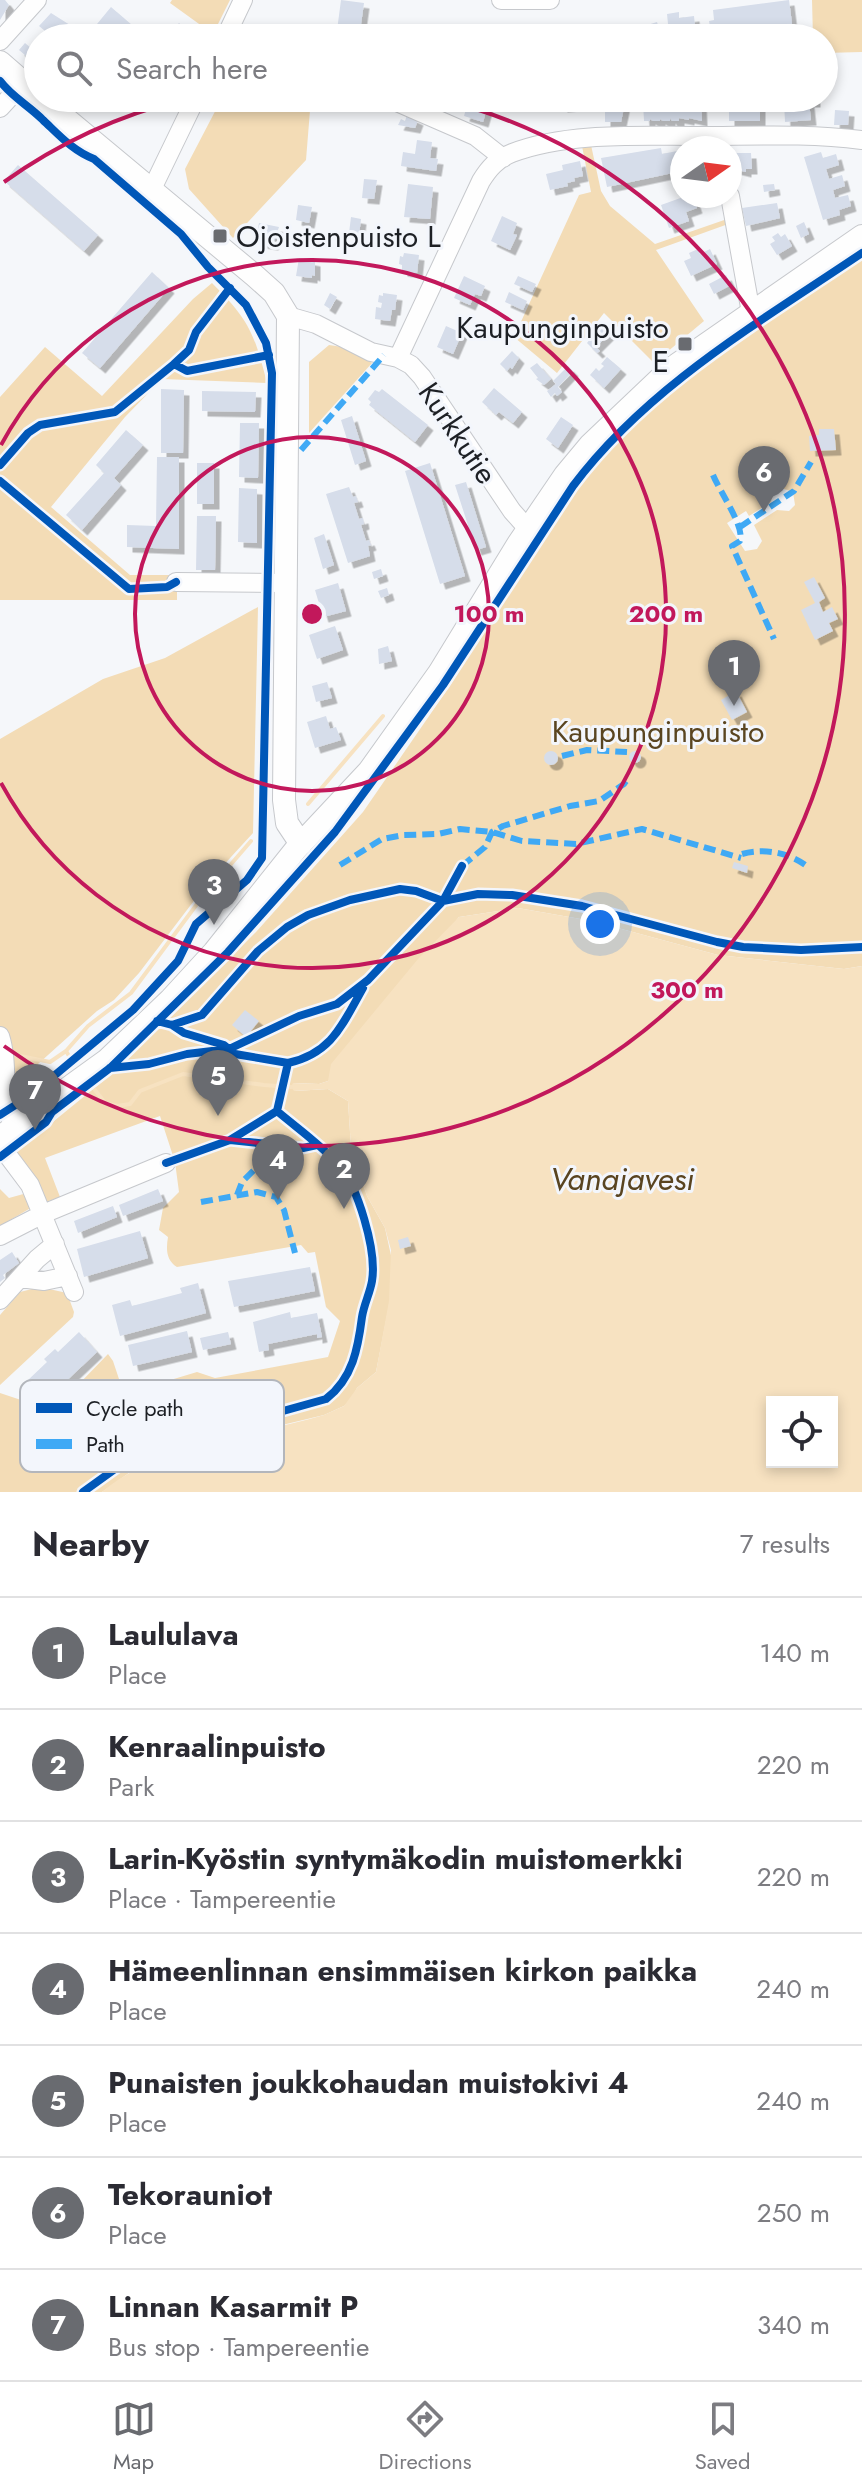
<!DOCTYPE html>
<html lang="en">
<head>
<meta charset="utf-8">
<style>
  body { margin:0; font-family:Jost,sans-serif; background:#f7f7f7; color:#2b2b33 }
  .controls { position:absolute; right:24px; bottom:24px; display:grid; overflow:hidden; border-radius:0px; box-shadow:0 4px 12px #0003 }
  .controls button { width:72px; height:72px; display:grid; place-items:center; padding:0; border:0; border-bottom:2px solid #e1e1e2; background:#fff; color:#2b2b33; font:40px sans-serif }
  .compass { position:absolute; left:670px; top:136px; width:72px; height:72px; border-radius:50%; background:#fff; box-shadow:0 4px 12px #0003; rotate:76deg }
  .you { position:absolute; left:600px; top:924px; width:28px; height:28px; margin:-20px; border:6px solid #fff; border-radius:50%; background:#1a73e8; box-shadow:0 0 0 12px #1a73e833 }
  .badge { display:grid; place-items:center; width:52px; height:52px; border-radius:50%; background:#696b70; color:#fff; font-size:26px; font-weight:700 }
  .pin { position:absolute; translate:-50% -66px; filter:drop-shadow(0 2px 4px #0008) }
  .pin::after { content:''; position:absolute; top:42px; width:28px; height:24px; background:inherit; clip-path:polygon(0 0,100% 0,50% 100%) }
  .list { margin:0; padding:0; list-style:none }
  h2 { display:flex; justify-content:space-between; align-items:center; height:104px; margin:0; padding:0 32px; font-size:34px }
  h2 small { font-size:26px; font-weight:400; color:#7c7c81 }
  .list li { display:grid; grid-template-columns:52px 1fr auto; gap:24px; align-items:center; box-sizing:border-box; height:112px; padding:0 32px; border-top:2px solid #e1e1e2 }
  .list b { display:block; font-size:30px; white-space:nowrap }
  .list p { margin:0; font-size:26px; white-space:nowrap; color:#7c7c81 }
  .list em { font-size:26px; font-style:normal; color:#7c7c81 }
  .icon { flex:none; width:44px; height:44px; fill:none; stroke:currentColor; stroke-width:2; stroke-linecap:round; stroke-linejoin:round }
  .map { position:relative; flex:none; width:862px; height:1492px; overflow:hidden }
  .search { position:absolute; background:#fff; box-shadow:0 4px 12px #0003; left:24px; right:24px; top:24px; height:88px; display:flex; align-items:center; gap:20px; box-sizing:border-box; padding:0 28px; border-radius:44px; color:#7c7c81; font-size:30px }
  .sheet { height:888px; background:#fff }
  nav { display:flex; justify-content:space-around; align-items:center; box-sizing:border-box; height:112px; border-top:2px solid #e1e1e2; background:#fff; font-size:22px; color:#7c7c81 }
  nav a { display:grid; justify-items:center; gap:4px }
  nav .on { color:#696b70 }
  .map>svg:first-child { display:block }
  .green { fill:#f3dcb6; fill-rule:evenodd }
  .water { fill:#f7e2c1; fill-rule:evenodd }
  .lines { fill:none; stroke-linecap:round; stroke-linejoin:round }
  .stream { stroke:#f7e2c1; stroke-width:4 }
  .building { fill:#d6ddea; filter:url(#shadow) }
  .minor-casing { stroke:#c6c8cc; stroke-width:20 }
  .major-casing { stroke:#c6c8cc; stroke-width:24 }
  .minor { stroke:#fefefe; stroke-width:18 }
  .major { stroke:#fefefe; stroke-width:22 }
  .quiet { stroke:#3fa9f5; stroke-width:6; stroke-dasharray:12 6; stroke-linecap:butt }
  .cycleway-casing { stroke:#f3f6fc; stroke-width:13 }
  .cycleway { stroke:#0057b8; stroke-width:8 }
  .ring { fill:none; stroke:#c2185b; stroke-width:4 }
  .poi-dot { fill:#696b70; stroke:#f3f6fc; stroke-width:3 }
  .labels { text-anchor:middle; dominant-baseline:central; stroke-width:6; stroke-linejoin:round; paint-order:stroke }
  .poi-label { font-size:30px; fill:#1d2025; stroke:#f3f6fc; text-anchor:start }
  .street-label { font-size:30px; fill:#1d2025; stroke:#f3f6fc }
  .park-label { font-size:30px; fill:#5a4520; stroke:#f3f6fc }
  .water-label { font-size:32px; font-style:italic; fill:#594420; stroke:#f3f6fc }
  .key { fill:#f3f6fc; stroke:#b3b6bc; stroke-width:2 }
  .key-label { font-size:22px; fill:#1d2025 }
  .centre { fill:#c2185b; stroke:#f3f6fc; stroke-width:4 }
  .ring-label { font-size:24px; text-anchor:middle; font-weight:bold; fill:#c2185b; stroke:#f3f6fc; stroke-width:6; stroke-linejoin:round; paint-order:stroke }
</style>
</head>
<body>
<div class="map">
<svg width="862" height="1492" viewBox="0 0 862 1492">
  <defs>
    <filter id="shadow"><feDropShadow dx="5.5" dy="5.5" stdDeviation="0" flood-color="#0004"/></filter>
  </defs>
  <rect width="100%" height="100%" fill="#f5f7fa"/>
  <path class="green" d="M172,0h58l-17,34 -43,-31z
    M812,0h50v52l-38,1v-15h-11z
    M222,98h89l-5,62 -73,78 -44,-49 -4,-20z
    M591,145l10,46 9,15 45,38 75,-26 1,5 -75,27 48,71 -50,42 -50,-50 -47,60 -43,-36 65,-142 12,-3 -9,-46z
    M862,257v709l-18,3 -126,-14 -126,-34 -74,-13 -59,9 -131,164 -9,3 -25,-1v8l34,-2 20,12 3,47 16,48 18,32 7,32 -2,40 -14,72 -19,16 -6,12 -7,6 -20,9 -67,16 -121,37 -34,24h-102v-99l48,16 30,-24 30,-31 5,7 11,33 73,-22 18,6 113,-21 12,-36 -14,-14 -11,-55 -7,1 -7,-8 -124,22c-11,-7 -11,-18 -9,-30l-9,-7 4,-22 16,-16 -4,-30 -15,-46 -115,42 15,39 -14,5 -30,-50 103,-84 137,-136 107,-120 86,-125 130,-203 28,-31 64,-67zM781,488l12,4 2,13 -6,6 -12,-1 -23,15 8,16 -5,8 -12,2 -18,-28 19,-12 3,5 22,-14 2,-9z
    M212,283c37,37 42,49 55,100l-105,-4 -37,38 -74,90 79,68h47v25h-177v-203l45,-50 57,49 91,-97z
    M329,345l20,3 23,15 -63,70v-71z
    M258,607l-5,226 -44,48 -70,92 -25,27 -17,11 -59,53 9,12 -34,23 -13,-69v-291l103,-60 62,-21z
    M0,1189l9,9 18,-5 3,8 -1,8 -29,17z
    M40,1287l27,6 7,19 -1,5 -73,68v-70l20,-23z"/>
  <path class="water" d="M518,908l74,13 126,34 126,14 18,-3v526h-760c61,-51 148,-55 222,-77l20,-9 13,-18 19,-16 13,-71 2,-51 -6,-22 -18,-32 -16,-48 -3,-47 -20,-12 -34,2 -3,-4 2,-4 26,1 9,-3 3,-17 87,-105 41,-42zM772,1402h60v60h-60z"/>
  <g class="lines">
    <path class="stream" d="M308,804l75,-88
      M66,1051l22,-25 43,-33 69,-93 51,-59
      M15,1055l35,7 16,-11 3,5
      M95,1090l10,13 12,3 13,-2 10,-13 43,-17 81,11 27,2"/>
  </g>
  <path class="building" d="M0,0h5l4,5 -9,15z
    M341,0l23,3 -5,35h-23z
    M789,0l3,24 -81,10 -2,-13 5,-1 -1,-10z
    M111,7l29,25 -5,6h-24l-14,-14z
    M679,12v6l15,-2 2,20 -10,2 -1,-5 -14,2 1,3h-33l-1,-10 19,-6 1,3 10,-1 -1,-10z
    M51,13l19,12 -2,2 4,4 -6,7h-16l1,-2 -12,-10z
    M179,23l16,15h-30z
    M494,24l28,9 -1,5 -32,-1z
    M617,28l2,10h-21l-1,-5z
    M25,43l13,11 -6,7 -13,-11z
    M341,98h20v5l-20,-3z
    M469,98h21l-7,24 -19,-6z
    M561,98h18l1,7 -18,2z
    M610,98h16l-5,24h-16v-11h2z
    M692,98h9l1,23 -13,-3v2l-10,-2v3h-7l-2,-3v3h-7l-3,-2v2h-7l-3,-2v2h-6l-1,-18 50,-1z
    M729,98h19v6l12,1v16h-31z
    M791,98h24v4h-6l2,18 -26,2 -1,-20h7z
    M835,110l14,1 -1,14h-14z
    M407,115l11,5 -3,8 -17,-3 3,-6 4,2z
    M417,140l15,2 -2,16 8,1 -2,12 -35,-5 2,-14 12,2z
    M661,148l1,6 20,-4v21l-75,16 -6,-29z
    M821,152l2,6 13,-4 3,11 -13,4 3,10 13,-4 3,11 -12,4 2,8 13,-3 3,11 -12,4 1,5 -17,5 -19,-63z
    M734,153h17l1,16h-6v3l-12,-3z
    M580,161l3,15 -9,2 1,3 -8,2 1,3 -18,4 -4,-16 17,-4 -1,-5z
    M18,165l80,70 -14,16 -80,-70z
    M364,179l13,1 -3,19 -12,-1z
    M408,184l25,3 -3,32 -26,-2z
    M774,184l1,6 -11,2 -1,-7z
    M686,196h7l4,12 -11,4 3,9 -20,7 -8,-23z
    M777,203l3,15 -34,8 -4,-18z
    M298,205l14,2 -3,16 -13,-3z
    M502,216l15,7 -4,11 4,1 -7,15 -19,-9z
    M351,217l10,2 -2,16 -10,-2z
    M804,222l5,12 -8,4 -5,-12z
    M259,223l20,4 -6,18 -18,-3z
    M778,233l3,4 4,-3 7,12 -15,9 -7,-11 5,-3 -3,-4z
    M698,249l2,5 10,-5 7,15 -26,12 -7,-15 7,-3 -2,-5z
    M404,253l15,2 -2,18 -15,-2v-6l-3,-1 1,-8 3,1z
    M299,258l16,3v15l-3,-1v3l-16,-2z
    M152,272l17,16 -69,80 -18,-15z
    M726,275l5,10 -17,9 -5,-10z
    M464,276l21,10 -4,10 -6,-2 -5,11 -16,-7z
    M518,276l18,8 -4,8 -18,-8z
    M509,292l18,9 -4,9 -18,-8z
    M330,293l7,4 -7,12 -6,-4z
    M383,293l14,2 -2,15h-3l-2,11 -15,-2 1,-12 5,1 1,-5 -4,-1 1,-7 4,1z
    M601,325l8,9 -13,13 4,4 -3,2 -10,-10z
    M446,326l16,7 -9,21 -16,-7z
    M512,351l7,7 -7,11 -2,-2 -3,4 -7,-7z
    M607,357l14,12 -17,19 -14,-13 6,-7 3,3 5,-5 -3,-2z
    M537,363l14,16 -7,6 -8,-6 2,-1 -8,-10z
    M568,366l5,5 -15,16 4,5 -5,4 -2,-3 -4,4 -4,-6 9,-7 -3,-3z
    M494,388l28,24 -9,11 -14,-11 -3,3 -14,-13z
    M161,389l23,1 -1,63h-22z
    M382,389l46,36 -13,17 -46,-37 2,-3 -3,-3 7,-9 4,2z
    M202,391l54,1 -1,20 -53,-1z
    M352,416l14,45 -11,4 -14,-45z
    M561,417l12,8 -15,23 -12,-9z
    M240,423h19l-1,55 -19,-1z
    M819,429h15l2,21 -26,1 -1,-15 10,-1z
    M126,430l17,15 -29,33 7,7 -39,45 -16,-15 38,-42 -8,-8z
    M157,457h22v92l-52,-2v-22l29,1z
    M197,463h17v41h-17z
    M430,463l35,113 -25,8 -35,-113z
    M466,482l20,65 -10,3 -21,-65z
    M349,487l4,10 3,-1 2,6 -4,1 5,16 4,-1 1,6 -3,1 5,16 3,-1 2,5 -3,1 2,10 -22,7 -22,-69z
    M239,488l18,1v54l-19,-1z
    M197,516h19l-1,54h-19z
    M324,534l10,31 -11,4 -9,-31z
    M381,569l2,7 -9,3 -2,-7z
    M814,577l11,21 -6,4 4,10 9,-5 6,12 -9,4 4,8 -18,9 -14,-30 14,-7 -11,-21z
    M338,583l8,28 -23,6 -8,-27z
    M387,588l2,7 -8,3 -3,-7z
    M335,626l8,24 -26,9 -8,-24z
    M388,646l4,15 -13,3 -1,-15z
    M327,682l5,16 -16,4 -4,-16z
    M736,691l11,21 -15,8 -11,-20z
    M326,716l4,13 6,-2 5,13 -26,8 -8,-26z
    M629 757a6 6 0 1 1 12 0a6 6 0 1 1-12 0Z
    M544 758a7 7 0 1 1 14 0a7 7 0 1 1-14 0Z
    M734,862l14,4 -1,7 -15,-5z
    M245,1010l14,11 -13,16 -14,-12z
    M158,1189l5,12 -40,15 -4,-11z
    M113,1206l4,11 -39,16 -4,-12z
    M140,1231l8,27 -64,19 -7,-28z
    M408,1237l3,9 -11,3 -2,-9z
    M12,1252l7,11 -16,12 2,3 -5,4v-22z
    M310,1267l5,24 -81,16 -6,-26z
    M198,1283l8,30 -86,23 -8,-31 18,-5 2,6 50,-13 -2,-5z
    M290,1312l1,6 26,-5 5,24 -5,1v-4l-49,10 1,6 -10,2 -6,-30z
    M187,1331l5,21 -59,14 -5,-21z
    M79,1332l18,20 -52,49 -18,-20 20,-19 -3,-3 11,-10 3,3z
    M228,1332l3,12 -28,6 -3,-12z"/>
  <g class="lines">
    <g class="minor-casing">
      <path id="minor" d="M501,0h49
        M225,38l18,-38
        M0,41l37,-41
        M390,99l85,37 28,22
        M0,108l23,-25
        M151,191l45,-93
        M730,196l21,117
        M288,316l28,8 55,28 27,6 13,7 11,12 90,134 16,18
        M398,358l83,-177c8,-13 16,-22 31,-28 54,-21 127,-17 184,-17 56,0 110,-3 166,4
        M176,582l110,1
        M0,1036c10,31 0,66 14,90
        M0,1145l30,40 44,107
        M0,1236l43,-22 123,-51
        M20,1278l24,3 24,-5
        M0,1300l37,-41 18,-15"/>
    </g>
    <g class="major-casing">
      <path id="major" d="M0,62l38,33
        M41,98l214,178 19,17 14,23 -4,484 3,23 14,21
        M0,1137l107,-77 63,-60 44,-48 82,-103 73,-78 70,-98 79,-129 47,-69 25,-30 79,-75 193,-134"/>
    </g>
    <use href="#minor" class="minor"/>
    <use href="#major" class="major"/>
    <path class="quiet" d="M389,98l1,1
      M301,450l83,-95
      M713,475c7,17 32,52 27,66l-8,5 42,93
      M740,527l54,-36 17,-29
      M562,756l25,-6 40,2
      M742,854c22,-6 47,-2 66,13
      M340,865l42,-26 22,-4 34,-1 22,-5 32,3 30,9 54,3 66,-15 99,29
      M462,866l23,-19 7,-15 11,-6 67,-20 29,-5 25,-17 5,-7
      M237,1195l5,-13 14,-14 3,-26
      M201,1202l56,-10 19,5 8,13 11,43"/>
    <g class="cycleway-casing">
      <path id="cycleway" d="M0,81c12,16 28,24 43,39 16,15 30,31 51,39l87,75 27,33 38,38 20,38 6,30 -10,485 -15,22 -51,44 -18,37 -45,49 -102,85 -31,20
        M230,288l-34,44 -7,18 -15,14 13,7 82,-16
        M0,465l28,-32 12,-8 75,-13 59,-48
        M0,481l129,108 38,-2 9,-5
        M157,1021l15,4 30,-10 56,-64 29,-24 21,-12 42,-15 50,-11 16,2 27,10 19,-35
        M172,1025l12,8 40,12 11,9 53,9
        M110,1068l39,-4 38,-10 42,-5 70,-33 38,-12 31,-24 75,-79 35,-7 34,1 70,11 135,36 26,5 58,3 61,-3
        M230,1140l47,-29 11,-48c44,-10 54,-38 75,-75
        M0,1157l46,-35 6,-10 58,-44 118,-116 107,-120 108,-147 130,-199c75,-100 187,-164 289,-233
        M166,1163l64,-23 73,8 14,-3
        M83,1492l43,-31 67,-25 133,-37c27,-21 32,-51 36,-82 2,-13 8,-24 10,-36 5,-30 -14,-95 -34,-117 -18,-20 -41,-36 -61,-53"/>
    </g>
    <use href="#cycleway" class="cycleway"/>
  </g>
  <g class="ring">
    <circle cx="312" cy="614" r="177"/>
    <path d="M1 445A354 354 0 1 1 1 783"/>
    <path d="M4 182A531 531 0 0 1 184 99M440 99A531 531 0 1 1 4 1046"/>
  </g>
  <g class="poi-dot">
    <rect x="212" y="228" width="16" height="16" rx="4"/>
    <rect x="677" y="336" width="16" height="16" rx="4"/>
  </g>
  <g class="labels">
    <g class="poi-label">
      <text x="236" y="236">Ojoistenpuisto L</text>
      <text x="669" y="327" text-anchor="end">Kaupunginpuisto<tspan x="669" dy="34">E</tspan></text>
    </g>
    <g class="street-label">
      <text transform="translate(458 433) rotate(56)">Kurkkutie</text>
    </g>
    <g class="park-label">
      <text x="658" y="731">Kaupunginpuisto</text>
    </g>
    <g class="water-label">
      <text x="622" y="1179">Vanajavesi</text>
    </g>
  </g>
  <rect x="20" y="1380" width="264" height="92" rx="12" class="key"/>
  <rect x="36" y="1403" width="36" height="10" fill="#0057b8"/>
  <rect x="36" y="1439" width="36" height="10" fill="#3fa9f5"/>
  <g class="key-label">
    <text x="86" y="1416">Cycle path</text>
    <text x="86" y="1452">Path</text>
  </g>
  <circle cx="312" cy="614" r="12" class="centre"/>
  <g class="ring-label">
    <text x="489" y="622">100 m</text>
    <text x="666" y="622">200 m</text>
    <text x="687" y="998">300 m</text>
  </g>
</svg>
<div class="controls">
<button><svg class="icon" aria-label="locate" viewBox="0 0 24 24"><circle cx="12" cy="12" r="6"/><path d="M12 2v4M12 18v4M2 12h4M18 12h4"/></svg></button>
</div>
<svg class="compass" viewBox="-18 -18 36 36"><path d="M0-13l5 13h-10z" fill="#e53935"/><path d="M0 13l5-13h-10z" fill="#7c7c81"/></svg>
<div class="you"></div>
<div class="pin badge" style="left:734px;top:706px">1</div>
<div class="pin badge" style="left:344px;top:1209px">2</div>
<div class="pin badge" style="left:214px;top:925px">3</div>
<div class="pin badge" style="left:278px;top:1200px">4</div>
<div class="pin badge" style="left:218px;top:1116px">5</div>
<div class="pin badge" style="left:764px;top:512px">6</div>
<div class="pin badge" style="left:35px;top:1130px">7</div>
<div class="search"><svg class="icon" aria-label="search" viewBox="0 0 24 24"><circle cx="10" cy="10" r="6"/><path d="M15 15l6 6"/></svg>Search here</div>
</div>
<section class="sheet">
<h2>Nearby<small>7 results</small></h2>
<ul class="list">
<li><span class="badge">1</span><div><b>Laululava</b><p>Place</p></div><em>140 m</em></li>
<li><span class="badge">2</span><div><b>Kenraalinpuisto</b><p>Park</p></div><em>220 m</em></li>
<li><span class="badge">3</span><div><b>Larin-Kyöstin syntymäkodin muistomerkki</b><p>Place · Tampereentie</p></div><em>220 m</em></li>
<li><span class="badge">4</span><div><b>Hämeenlinnan ensimmäisen kirkon paikka</b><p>Place</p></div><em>240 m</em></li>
<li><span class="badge">5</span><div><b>Punaisten joukkohaudan muistokivi 4</b><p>Place</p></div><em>240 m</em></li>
<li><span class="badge">6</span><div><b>Tekorauniot</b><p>Place</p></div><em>250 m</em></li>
<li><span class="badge">7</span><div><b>Linnan Kasarmit P</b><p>Bus stop · Tampereentie</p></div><em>340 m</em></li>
</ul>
</section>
<nav>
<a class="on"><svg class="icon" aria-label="map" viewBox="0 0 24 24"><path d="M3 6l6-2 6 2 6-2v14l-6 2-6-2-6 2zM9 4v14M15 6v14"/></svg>Map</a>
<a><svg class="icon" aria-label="directions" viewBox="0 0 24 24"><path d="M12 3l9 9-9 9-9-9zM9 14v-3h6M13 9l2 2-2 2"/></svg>Directions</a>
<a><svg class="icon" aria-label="saved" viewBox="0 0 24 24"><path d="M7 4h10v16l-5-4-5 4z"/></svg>Saved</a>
</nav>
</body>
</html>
